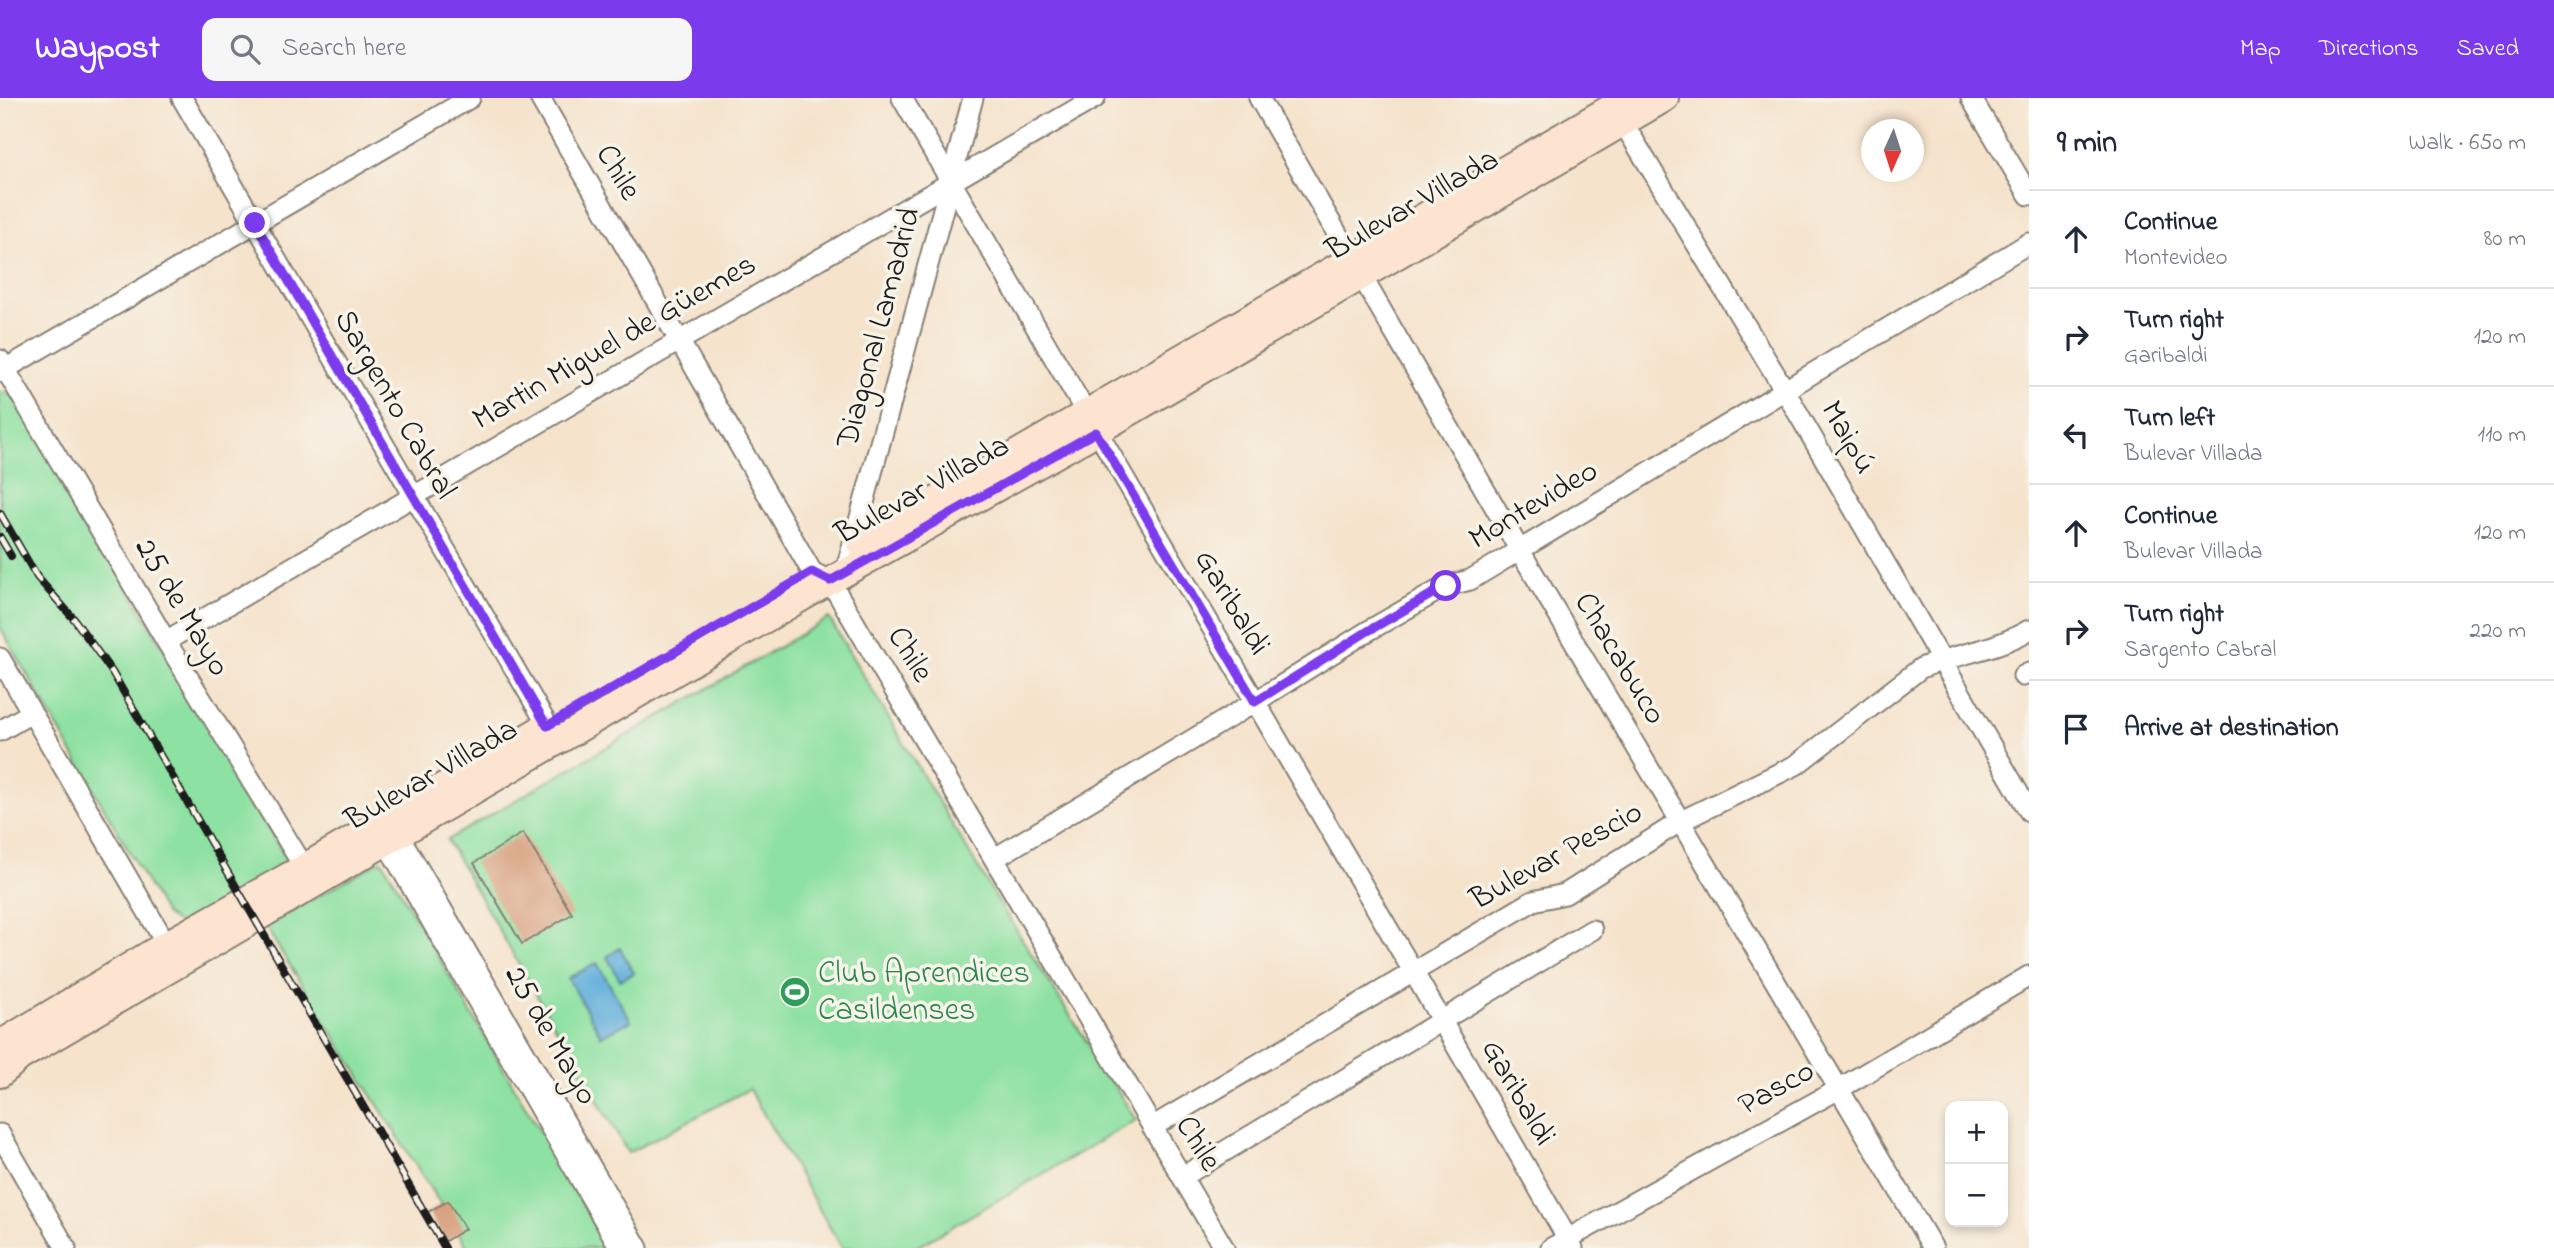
<!DOCTYPE html>
<html lang="en">
<head>
<meta charset="utf-8">
<style>
  body { margin:0; font-family:"Indie Flower",sans-serif; background:#f6f6f7; color:#1f2937 }
  .controls { position:absolute; right:21px; bottom:21px; display:grid; overflow:hidden; border-radius:14px; box-shadow:0 4px 10px #0003 }
  .controls button { width:63px; height:63px; display:grid; place-items:center; padding:0; border:0; border-bottom:2px solid #e0e1e3; background:#fff; color:#1f2937; font:35px sans-serif }
  .compass { position:absolute; left:1861px; top:21px; width:63px; height:63px; border-radius:50%; background:#fff; box-shadow:0 4px 10px #0003; rotate:183deg }
  .stop { position:absolute; width:21px; height:21px; margin:-16px; border:5px solid #7c3aed; border-radius:50%; background:#fff }
  .stop.end { background:#7c3aed; border-color:#fff; box-shadow:0 2px 7px #0008 }
  .list { margin:0; padding:0; list-style:none }
  h2 { display:flex; justify-content:space-between; align-items:center; height:91px; margin:0; padding:0 28px; font-size:30px }
  h2 small { font-size:23px; font-weight:400; color:#747a83 }
  .list li { display:grid; grid-template-columns:46px 1fr auto; gap:21px; align-items:center; box-sizing:border-box; height:98px; padding:0 28px; border-top:2px solid #e0e1e3 }
  .list b { display:block; font-size:26px; white-space:nowrap }
  .list p { margin:0; font-size:23px; white-space:nowrap; color:#747a83 }
  .list em { font-size:23px; font-style:normal; color:#747a83 }
  .icon { flex:none; width:38px; height:38px; fill:none; stroke:currentColor; stroke-width:2; stroke-linecap:round; stroke-linejoin:round }
  .map { position:relative; flex:none; width:2029px; height:1150px; overflow:hidden }
  header { display:flex; align-items:center; gap:42px; box-sizing:border-box; height:98px; padding:0 35px; background:#7c3aed; color:#fff }
  header strong { font-size:33px }
  nav { display:flex; gap:38px; margin-inline-start:auto; font-size:24px }
  .search { width:490px; height:63px; background:#f6f6f7; display:flex; align-items:center; gap:18px; box-sizing:border-box; padding:0 24px; border-radius:14px; color:#747a83; font-size:26px }
  main { display:flex }
  aside { flex:1; background:#fff }
  .map>svg:first-child { display:block }
  .green { fill:#8de1a2; stroke:#547e5f; stroke-width:2 }
  .water { fill:#62afdb; stroke:#3f667c; stroke-width:2 }
  .building { fill:#d79f7d }
  .lines { fill:none; stroke-linecap:round; stroke-linejoin:round }
  .minor-casing { stroke:#888074; stroke-width:23 }
  .secondary-casing { stroke:#888074; stroke-width:30 }
  .minor { stroke:#fff; stroke-width:19 }
  .secondary { stroke:#fde4d0; stroke-width:26 }
  .rail-casing { stroke:#1c1c1c; stroke-width:8 }
  .rail { stroke:#f7f3e8; stroke-width:5; stroke-dasharray:16; stroke-linecap:butt }
  .route { stroke:#7c3aed; stroke-width:9 }
  .labels { text-anchor:middle; dominant-baseline:central; stroke-width:7; stroke-linejoin:round; paint-order:stroke }
  .street-label { font-size:32px; fill:#1c1c1c; stroke:#f7f3e8 }
  .leisure-label { font-size:32px; fill:#27864d; stroke:#f7f3e8; text-anchor:start }
</style>
</head>
<body>
<header>
<strong>Waypost</strong>
<div class="search"><svg class="icon" aria-label="search" viewBox="0 0 24 24"><circle cx="10" cy="10" r="6"/><path d="M15 15l6 6"/></svg>Search here</div>
<nav><a>Map</a><a>Directions</a><a>Saved</a></nav>
</header>
<main>
<div class="map">
<svg width="2029" height="1150" viewBox="0 0 2029 1150">
  <rect width="100%" height="100%" fill="#f7f3e8"/>
  <filter id="ink" filterUnits="userSpaceOnUse"><feTurbulence type="fractalNoise" baseFrequency=".0143" numOctaves="2"/><feDisplacementMap in="SourceGraphic" scale="14" xChannelSelector="R" yChannelSelector="G"/><feConvolveMatrix kernelMatrix="1 2 1 2 8 2 1 2 1" color-interpolation-filters="sRGB"/></filter>
  <filter id="wash" filterUnits="userSpaceOnUse"><feTurbulence type="fractalNoise" baseFrequency=".00686" numOctaves="4" result="noise"/><feDisplacementMap in="SourceGraphic" scale="28" xChannelSelector="R" yChannelSelector="G"/><feGaussianBlur stdDeviation="1.57" result="paint"/><feColorMatrix in="noise" values="0 0 0 0 0 0 0 0 0 0 0 0 0 0 0 0 0 1.4 0 .05"/><feComposite in="paint" operator="in"/></filter>
  <g filter="url(#wash)">
    <rect width="100%" height="100%" fill="#f5e3cc"/>
    <path class="green" d="M0,294h5l14,8 267,459 -2,8 -103,58 -16,-11 -165,-287z
      M829,520l166,278 141,224 -221,128h-73l-93,-159 -121,64 -181,-313z
      M382,762l226,388h-140l-203,-322z"/>
    <path class="water" d="M620,850l14,25 -14,7 -13,-23z
      M597,865l34,58 -30,15 -33,-58z"/>
    <g id="blocks">
      <path class="building" d="M523,735l49,81 -50,30 -48,-81z
        M448,1103l17,28 -20,12 -17,-29z"/>
    </g>
  </g>
  <g filter="url(#ink)">
    <use href="#blocks" fill-opacity="0" stroke="#888074" stroke-width="2"/>
    <g class="lines">
      <g class="minor-casing">
        <path id="minor" d="M182,0l373,640
          M540,0l272,474 18,9 394,667
          M902,0l512,875 159,275
          M1259,0l260,451 414,699
          M1971,0l58,97
          M1616,13l168,278 245,422
          M0,262l166,281 144,236
          M0,274l470,-274
          M845,475l128,-475
          M166,543l929,-543
          M0,560l172,296
          M2023,578l6,-3
          M0,633l31,-18
          M393,727l245,423
          M380,734l240,416
          M995,760l260,-156 113,-71 78,-45 24,-6 559,-337
          M1152,1029l381,-226 32,-7 116,-73 115,-56 125,-97c37,-15 72,-17 108,-38
          M0,1036l66,114
          M1182,1079l410,-247
          M1551,1150l288,-159 190,-113"/>
      </g>
      <g class="secondary-casing">
        <path id="secondary" d="M861,446l767,-446
          M0,946l165,-99 138,-77 240,-140
          M0,976l20,-17 810,-476 266,-149 569,-334"/>
      </g>
      <use href="#minor" class="minor"/>
      <use href="#secondary" class="secondary"/>
      <g class="rail-casing">
        <path id="rail" d="M0,415l37,64 37,42 38,53 333,576
          M0,439l11,19"/>
      </g>
      <use href="#rail" class="rail"/>
    </g>
  </g>
  <g class="lines" filter="url(#ink)">
    <path class="route" d="M255,125l292,503 265,-154 18,9 266,-149 159,270 113,-71 78,-45"/>
  </g>
  <defs>
    <g id="stadium-disc" transform="scale(1.575)"><circle r="9.5" fill="#2e9e5b" stroke="#f7f3e8"/><path d="M0-5a6.5 5 0 1 0 0 10a6.5 5 0 1 0 0-10ZM-3.5-1.8h7v3.6h-7Z" fill="#fff"/></g>
  </defs>
  <g fill-rule="evenodd">
    <use href="#stadium-disc" x="795" y="894"/>
  </g>
  <g class="labels">
    <g class="street-label">
      <text transform="translate(617 75) rotate(60)">Chile</text>
      <text transform="translate(1413 108) rotate(-30)">Bulevar Villada</text>
      <text transform="translate(880 230) rotate(-75)">Diagonal Lamadrid</text>
      <text transform="translate(615 245) rotate(-30)">Martin Miguel de Güemes</text>
      <text transform="translate(394 307) rotate(60)">Sargento Cabral</text>
      <text transform="translate(1847 340) rotate(60)">Maipú</text>
      <text transform="translate(923 393) rotate(-29)">Bulevar Villada</text>
      <text transform="translate(1534 408) rotate(-31)">Montevideo</text>
      <text transform="translate(1231 505) rotate(59)">Garibaldi</text>
      <text transform="translate(181 510) rotate(59)">25 de Mayo</text>
      <text transform="translate(909 557) rotate(59)">Chile</text>
      <text transform="translate(1619 561) rotate(59)">Chacabuco</text>
      <text transform="translate(432 678) rotate(-30)">Bulevar Villada</text>
      <text transform="translate(1557 759) rotate(-29)">Bulevar Pescio</text>
      <text transform="translate(550 938) rotate(60)">25 de Mayo</text>
      <text transform="translate(1777 991) rotate(-29)">Pasco</text>
      <text transform="translate(1517 995) rotate(60)">Garibaldi</text>
      <text transform="translate(1197 1046) rotate(59)">Chile</text>
    </g>
    <g class="leisure-label">
      <text x="818" y="876">Club Aprendices<tspan x="818" dy="37">Casildenses</tspan></text>
    </g>
  </g>
</svg>
<div class="controls">
<button>+</button>
<button>−</button>
</div>
<svg class="compass" viewBox="-18 -18 36 36"><path d="M0-13l5 13h-10z" fill="#e53935"/><path d="M0 13l5-13h-10z" fill="#747a83"/></svg>
<div class="stop" style="left:1446px;top:488px"></div>
<div class="stop end" style="left:255px;top:125px"></div>
</div>
<aside>
<h2>9 min<small>Walk · 650 m</small></h2>
<ul class="list">
<li><svg class="icon" aria-label="ahead" viewBox="0 0 24 24"><path d="M12 20V5M6 11l6-6 6 6"/></svg><div><b>Continue</b><p>Montevideo</p></div><em>80 m</em></li>
<li><svg class="icon" aria-label="right" viewBox="0 0 24 24"><path d="M7 20v-9h11M14 6l5 5-5 5"/></svg><div><b>Turn right</b><p>Garibaldi</p></div><em>120 m</em></li>
<li><svg class="icon" aria-label="left" viewBox="0 0 24 24"><path d="M17 20v-9H6M10 6l-5 5 5 5"/></svg><div><b>Turn left</b><p>Bulevar Villada</p></div><em>110 m</em></li>
<li><svg class="icon" aria-label="ahead" viewBox="0 0 24 24"><path d="M12 20V5M6 11l6-6 6 6"/></svg><div><b>Continue</b><p>Bulevar Villada</p></div><em>120 m</em></li>
<li><svg class="icon" aria-label="right" viewBox="0 0 24 24"><path d="M7 20v-9h11M14 6l5 5-5 5"/></svg><div><b>Turn right</b><p>Sargento Cabral</p></div><em>220 m</em></li>
<li><svg class="icon" aria-label="arrive" viewBox="0 0 24 24"><path d="M6 21V4h12l-3 4 3 4H6"/></svg><div><b>Arrive at destination</b></div></li>
</ul>
</aside>
</main>
</body>
</html>
